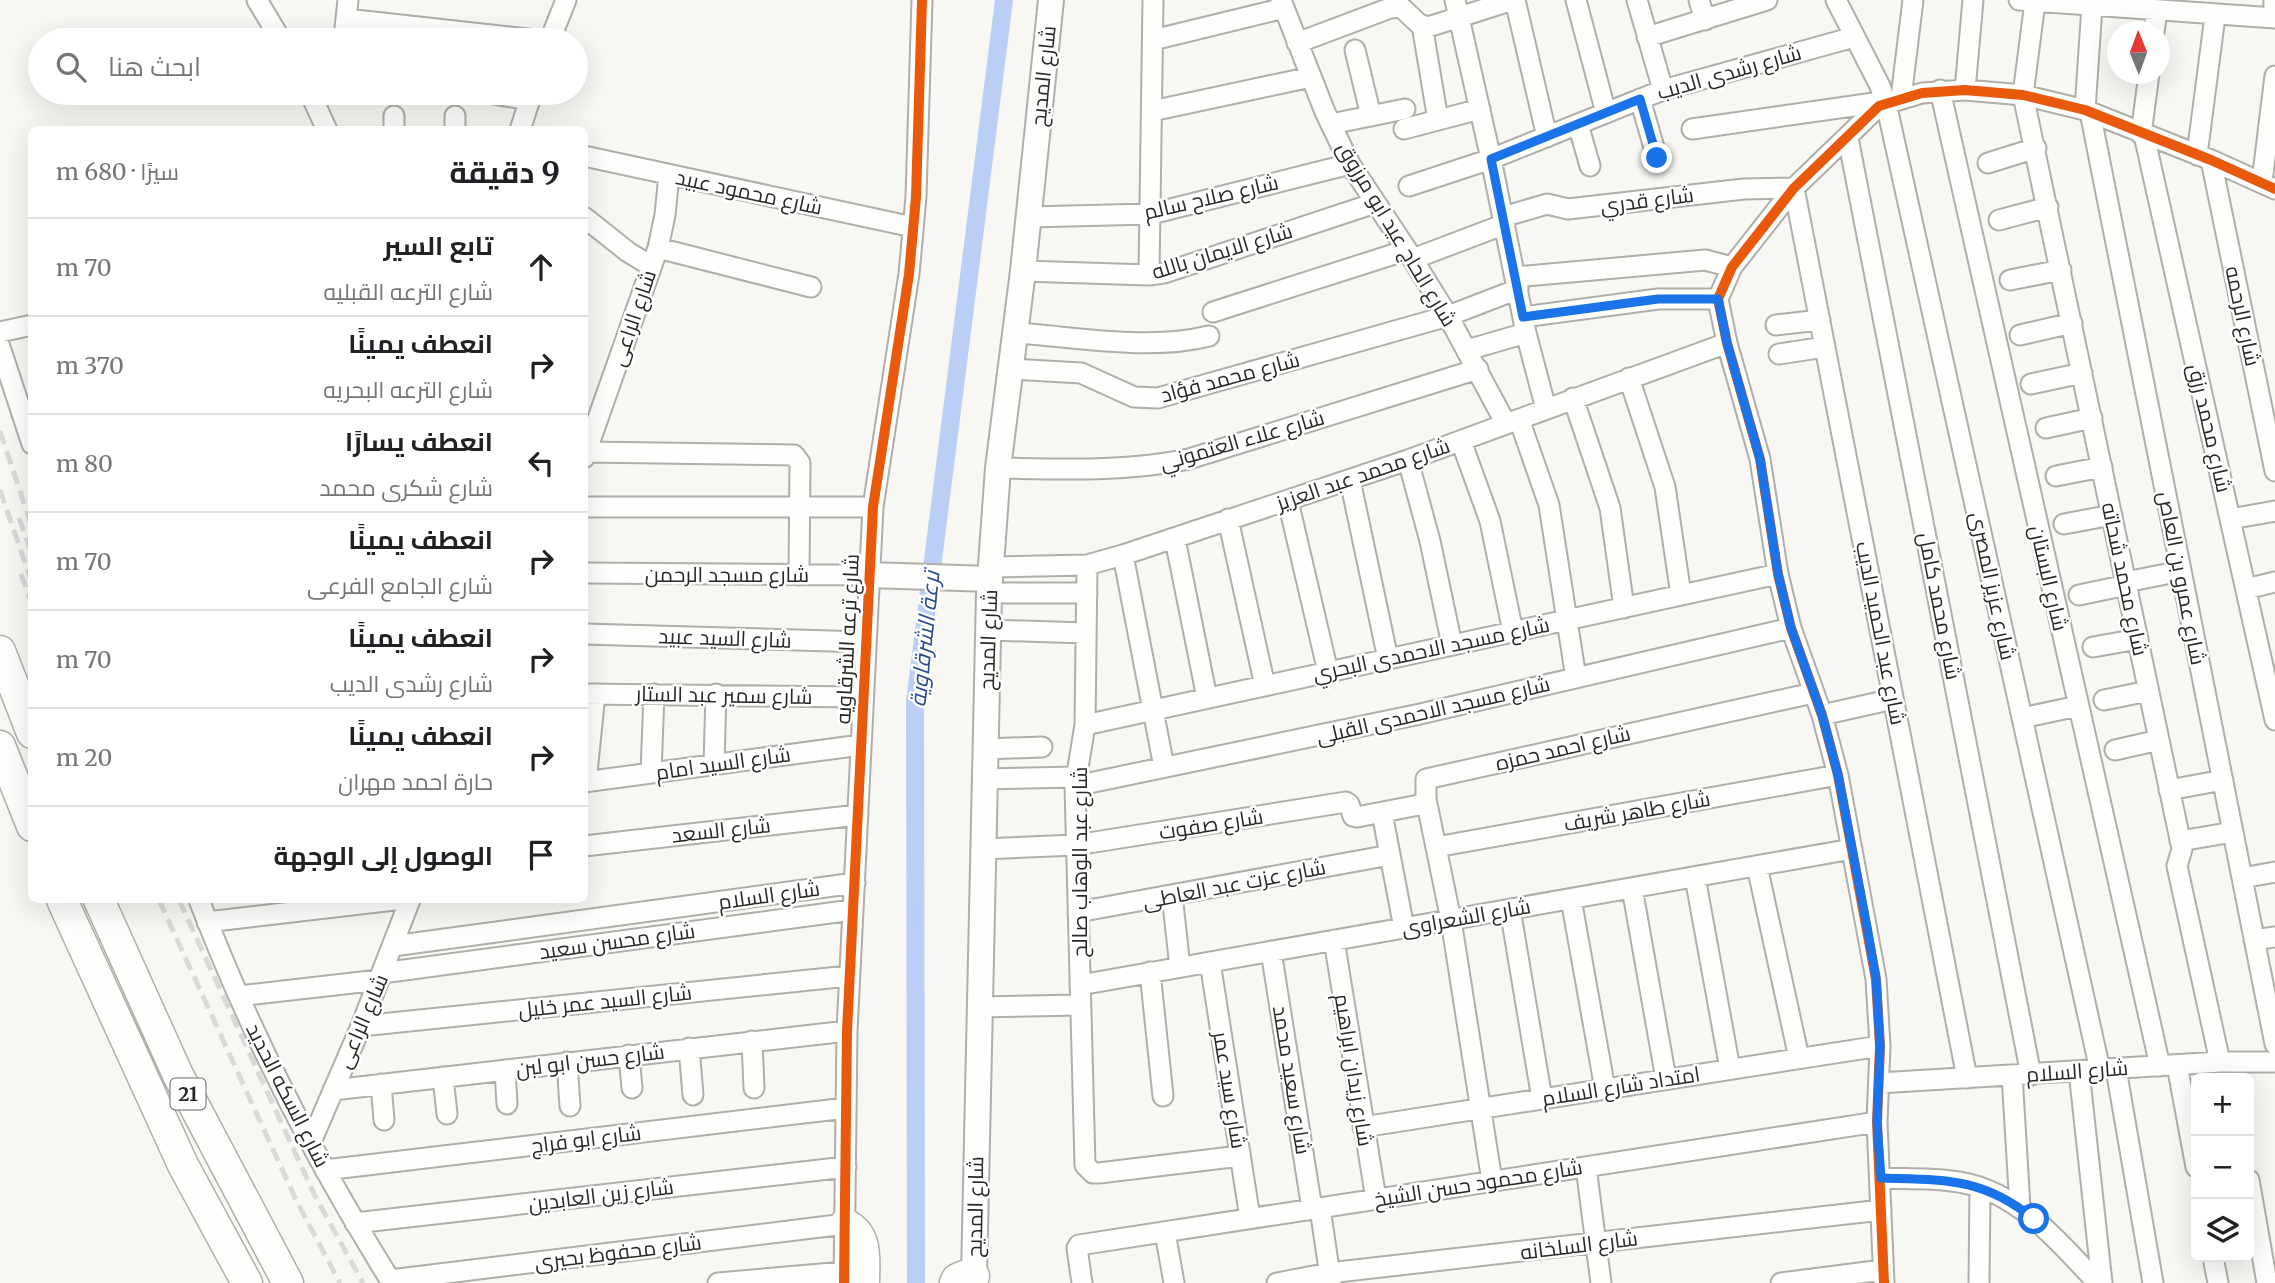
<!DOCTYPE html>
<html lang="ar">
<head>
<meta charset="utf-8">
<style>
  body { margin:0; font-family:Merriweather,Cairo,serif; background:#f2f2f2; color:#202124; direction:rtl }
  .controls { position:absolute; right:21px; bottom:21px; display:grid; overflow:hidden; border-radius:10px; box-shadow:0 7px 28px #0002 }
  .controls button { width:63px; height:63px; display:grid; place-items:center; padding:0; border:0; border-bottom:2px solid #e0e0e0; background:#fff; color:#202124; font:35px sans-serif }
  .compass { position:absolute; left:2107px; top:21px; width:63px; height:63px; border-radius:50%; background:#fff; box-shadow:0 7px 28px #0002; rotate:359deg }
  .stop { position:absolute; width:21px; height:21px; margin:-16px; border:5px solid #1a73e8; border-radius:50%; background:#fff }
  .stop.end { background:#1a73e8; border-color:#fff; box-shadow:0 2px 7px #0008 }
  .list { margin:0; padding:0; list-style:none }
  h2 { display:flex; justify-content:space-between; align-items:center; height:91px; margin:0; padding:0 28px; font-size:30px }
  h2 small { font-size:23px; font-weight:400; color:#757577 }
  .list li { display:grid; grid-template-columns:46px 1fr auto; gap:21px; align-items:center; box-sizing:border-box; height:98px; padding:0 28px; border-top:2px solid #e0e0e0 }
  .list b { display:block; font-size:26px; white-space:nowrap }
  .list p { margin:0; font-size:23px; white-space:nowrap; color:#757577 }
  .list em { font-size:23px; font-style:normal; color:#757577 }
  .icon { flex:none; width:38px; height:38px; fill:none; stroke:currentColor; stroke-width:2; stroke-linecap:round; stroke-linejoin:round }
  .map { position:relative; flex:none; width:2275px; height:1283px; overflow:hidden; direction:ltr }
  .search { position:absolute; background:#fff; box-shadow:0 7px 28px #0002; left:28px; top:28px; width:560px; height:77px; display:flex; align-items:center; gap:18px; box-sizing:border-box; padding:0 24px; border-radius:38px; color:#757577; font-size:26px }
  .panel { position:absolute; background:#fff; box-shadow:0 7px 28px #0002; left:28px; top:126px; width:560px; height:777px; border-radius:10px; direction:rtl }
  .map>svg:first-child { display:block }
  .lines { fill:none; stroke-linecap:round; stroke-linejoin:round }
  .canal { stroke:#bbcff6; stroke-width:18 }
  .minor-casing { stroke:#afaeaa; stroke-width:23 }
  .major-casing { stroke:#afaeaa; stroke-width:28 }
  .highway-casing { stroke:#afaeaa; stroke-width:33 }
  .minor { stroke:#fefefd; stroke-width:19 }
  .major { stroke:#fefefd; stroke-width:24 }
  .highway { stroke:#fefefd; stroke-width:30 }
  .rail { stroke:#dad9d8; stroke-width:5; stroke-dasharray:14 7; stroke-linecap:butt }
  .cycleway-casing { stroke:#fff; stroke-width:15 }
  .cycleway { stroke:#e8590c; stroke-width:10 }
  .route { stroke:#1a73e8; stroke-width:9 }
  .labels { text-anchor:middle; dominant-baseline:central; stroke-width:5; stroke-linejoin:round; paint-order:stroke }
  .shield { fill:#fff; stroke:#696866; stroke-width:2 }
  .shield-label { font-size:19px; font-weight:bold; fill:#292825 }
  .street-label { font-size:21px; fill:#292825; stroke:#fff }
  .water-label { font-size:23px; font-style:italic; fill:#2b4a8d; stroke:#fff }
</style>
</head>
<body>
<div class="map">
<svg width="2275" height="1283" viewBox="0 0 2275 1283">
  <rect width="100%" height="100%" fill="#f9f7f3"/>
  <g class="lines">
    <path class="canal" d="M916,1283l-1,-581 89,-702"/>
    <g class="minor-casing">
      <path id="minor" d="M257,0l24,40
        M1281,0l44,112 25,52 57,86 41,66 58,108
        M1455,0l36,159 35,174 20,76
        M1515,0l32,137
        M1576,0l30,113
        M1637,0l26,90
        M1699,0l6,20
        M1836,0l44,86 3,9 -4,11
        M2019,0l256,18
        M2035,2l-12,93 159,754 -5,17 43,196
        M2274,18v-18
        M346,19l191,21
        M1422,25l16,95
        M2154,32l3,-21
        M1647,37l120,-37
        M344,38l4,-38
        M550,40l16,-40
        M1153,40l131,-32
        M1297,43l93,-35 11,-1 18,17 9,3 85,-27
        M1355,50l16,66
        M1940,90l220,976
        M1965,90l8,-90
        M310,93l17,37
        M487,93l43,7
        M1901,98l12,-98
        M1640,99l17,59
        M1886,103l214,967
        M2085,110l7,-104
        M1152,111l159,-34
        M2090,112l185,932
        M1331,124l74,-15
        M1578,124l12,42
        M1404,129l76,-20
        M1692,129l189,-27
        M394,130v-14
        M455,130v-14
        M520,130l12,-37
        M2141,134l8,-60
        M2144,135l131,585
        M1848,138l183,937
        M2197,155l18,-139
        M584,156l329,71
        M2211,160l64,311
        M1988,163l48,-15
        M2262,182l13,-106
        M1409,186l82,-27 172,-69 191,-53
        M584,217l44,35 23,14
        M1028,217l123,-3 199,-50
        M1503,217l44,-13 21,5 176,-20 50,-1 173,890
        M1999,220l49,-13
        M658,248l153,39
        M1413,259l92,-35
        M1023,271l126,4 15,-2 211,-70
        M1149,275l4,-275
        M1516,277l189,-17 27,7
        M2010,280l51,-10
        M1213,312l194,-62
        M1523,317l135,-18h60
        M1776,325l44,-5
        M0,332l32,-7
        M1016,333c61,4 134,18 193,3
        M2020,335l52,-12
        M0,347l32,97
        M1467,350l59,-17
        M1779,354l46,-7
        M1012,369l69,4 53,24 24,1 290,-82 70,-27
        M1629,378l36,109 16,108
        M2031,384l51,-11
        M1573,398l37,110 14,100
        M1519,419l30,86 27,173
        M2046,428l46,-10
        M1461,441l29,80 23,111
        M587,452l207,3 6,8 -1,112
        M584,458l74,-210 7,-33 4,-40
        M1408,460l22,81 22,104
        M998,468c64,1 128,4 191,-9l289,-90
        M2056,476l46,-9
        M1350,480l38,179
        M1288,501l40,171
        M584,507h289
        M1228,519l37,167
        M2230,519l45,-8
        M2064,524l48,-9
        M1175,539l32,159
        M1123,555l41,212
        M1087,565l-2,160 -10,61 10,379 8,8h6l141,-17
        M991,567l96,-2 36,-10 285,-95 319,-117
        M584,573l285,2
        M2126,582l55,-11
        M2246,589l29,-7
        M989,593h98
        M2079,595l48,-10
        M988,630l98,3
        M584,634l281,8
        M2093,647l45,-8
        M584,694l279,3
        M2104,700l44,-9
        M1822,715l71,-16
        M2022,718l56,-12
        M1085,725l693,-151
        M985,749l57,-2
        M2115,750l44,-10
        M714,764l2,-70
        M651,773l3,-79
        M984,779l92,-2
        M584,782l277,-37
        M586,782l9,-88
        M1075,786l345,-72 371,-86
        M2169,790l54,-10
        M1426,799l25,121 41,261
        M1382,813l22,115
        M2180,841l53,-9
        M584,846l274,-31
        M1436,847l402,-72
        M982,849l94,-4 270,-43 3,2 4,12 4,1 67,-13 2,-5v-20l387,-86
        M1757,866l42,192
        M1695,877l35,192
        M2242,878l33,-6
        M1632,888l34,191
        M1172,895l8,72
        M1571,899l34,190
        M199,900c51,133 117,262 193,383
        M1510,909l32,190
        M1078,912l312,-57
        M207,922l187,-22
        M1334,940l42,259
        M2254,940l21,-3
        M393,946l462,-63
        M1271,951l41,258
        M1210,962l40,256
        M1150,972l13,124
        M382,973l470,-63
        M1080,985l772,-136
        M239,996l140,-16
        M978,1007l102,-2
        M361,1026l488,-50
        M752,1041l2,47
        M689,1048l4,47
        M629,1055l3,33
        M567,1062l3,44
        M2177,1065l19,102
        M2116,1069l37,214
        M505,1070l2,34
        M2079,1071l23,212
        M2012,1075l8,132
        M443,1077l4,37
        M1879,1083l341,-21h55
        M381,1084l3,36
        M333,1090l514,-59
        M1363,1127l517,-81
        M311,1142l50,-116 49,-126
        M1586,1167l15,116
        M325,1170l521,-62
        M1881,1178c23,1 47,0 70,3 64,6 105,59 147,102
        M2249,1180l18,103
        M1320,1208l11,75
        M355,1223l491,-56
        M1165,1232l9,51
        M2213,1257l5,26
        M390,1280l455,-56
        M718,1283l126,-11
        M844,1283l3,-252 26,-524 36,-233 7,-77 6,-197
        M1082,1283l-5,-35 2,-3 798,-123
        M1277,1283l52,-10 552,-63
        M1781,1283l102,-13
        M1884,1283l-7,-161 3,-76 -4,-67 -38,-204 -16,-60 -31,-87 -13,-54 -18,-115 -33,-116 -9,-44 14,-32 62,-79 85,-82 43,-13 43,-3 58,5 62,15 126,50 64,29
        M1979,1283l1,-96"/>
    </g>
    <g class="major-casing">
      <path id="major" d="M869,575l121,4
        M974,1276l15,-683 9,-125 25,-197 28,-271"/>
    </g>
    <g class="highway-casing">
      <path id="highway" d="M0,651l32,82
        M0,746l32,80
        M62,900l121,265 64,118
        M99,900l79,175 110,208
        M845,1224c24,11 19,37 19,59
        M955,1283l2,-4 7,-3h10"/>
    </g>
    <use href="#minor" class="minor"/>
    <use href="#major" class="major"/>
    <use href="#highway" class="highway"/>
    <path class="rail" d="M0,431l32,96
      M0,490l32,93
      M19,518l13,36
      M21,574l11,30
      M159,900l138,302 43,81
      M179,900l136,296 48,87"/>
    <g class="cycleway-casing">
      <path id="cycleway" d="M844,1283l3,-252 26,-524 36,-233 7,-77 6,-197
        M1884,1283l-7,-161 3,-76 -4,-67 -38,-204 -16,-60 -31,-87 -13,-54 -18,-115 -33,-116 -9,-44 14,-32 62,-79 85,-82 43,-13 43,-3 58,5 62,15 126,50 64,29"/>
    </g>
    <use href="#cycleway" class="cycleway"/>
  </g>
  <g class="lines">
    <path class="route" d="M1657,158l-17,-59 -149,60 32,158 135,-18h60l9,44 33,116 18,115 13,54 31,87 16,60 29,152 9,52 4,67 -3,76 4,56c63,2 101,-1 153,41"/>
  </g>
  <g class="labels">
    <rect class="shield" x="170.5" y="1078.5" width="35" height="31" rx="5"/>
    <g class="shield-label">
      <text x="188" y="1094">21</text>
    </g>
    <g class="street-label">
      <text transform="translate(1729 72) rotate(-16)">شارع رشدى الديب</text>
      <text transform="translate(1043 76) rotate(-84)">شارع المديح</text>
      <text transform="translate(749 192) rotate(12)">شارع محمود عبيد</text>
      <text transform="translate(1211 197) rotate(-13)">شارع صلاح سالم</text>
      <text transform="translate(1647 200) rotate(-7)">شارع قدري</text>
      <text transform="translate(1397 234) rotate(59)">شارع الحاج عيد ابو مرزوق</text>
      <text transform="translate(1222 251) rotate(-17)">شارع الايمان بالله</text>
      <text transform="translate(2243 316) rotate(78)">شارع الرحمه</text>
      <text transform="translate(633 318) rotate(-71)">شارع الراعى</text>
      <text transform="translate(1230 377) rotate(-15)">شارع محمد فؤاد</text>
      <text transform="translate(2210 428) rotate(77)">شارع محمد رزق</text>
      <text transform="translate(1242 440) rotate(-16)">شارع علاء العتموني</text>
      <text transform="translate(1363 474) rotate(-19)">شارع محمد عبد العزيز</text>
      <text x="727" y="574">شارع مسجد الرحمن</text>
      <text transform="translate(2049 578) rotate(77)">شارع البستان</text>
      <text transform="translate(2182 578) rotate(79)">شارع عمرو بن العاص</text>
      <text transform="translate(2125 579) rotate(78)">شارع محمد شحاته</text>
      <text transform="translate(1993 586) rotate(78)">شارع عزيز المصرى</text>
      <text transform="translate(1940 606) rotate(79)">شارع محمد كامل</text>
      <text transform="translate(1881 633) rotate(79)">شارع عبد الحميد الديب</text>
      <text transform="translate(725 638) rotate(2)">شارع السيد عبيد</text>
      <text transform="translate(847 639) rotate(-87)">شارع ترعه الشرقاويه</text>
      <text transform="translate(988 640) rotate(-88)">شارع المديح</text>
      <text transform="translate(1431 649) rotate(-12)">شارع مسجد الاحمدى البحري</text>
      <text transform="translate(724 695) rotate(1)">شارع سمير عبد الستار</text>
      <text transform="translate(1433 710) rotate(-13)">شارع مسجد الاحمدى القبلى</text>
      <text transform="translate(1563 748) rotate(-13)">شارع احمد حمزه</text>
      <text transform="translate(723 763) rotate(-8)">شارع السيد امام</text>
      <text transform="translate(1637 811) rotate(-10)">شارع طاهر شريف</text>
      <text transform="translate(1211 824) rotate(-9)">شارع صفوت</text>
      <text transform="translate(721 830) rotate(-6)">شارع السعد</text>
      <text transform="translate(1079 862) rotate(-90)">شارع عبد الوهاب صالح</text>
      <text transform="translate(1234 884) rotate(-11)">شارع عزت عبد العاطى</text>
      <text transform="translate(769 895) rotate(-8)">شارع السلام</text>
      <text transform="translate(1466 917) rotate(-10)">شارع الشعراوى</text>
      <text transform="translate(617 941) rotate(-8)">شارع محسن سعيد</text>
      <text transform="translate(605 1001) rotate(-6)">شارع السيد عمر خليل</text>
      <text transform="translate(362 1021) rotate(-67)">شارع الراعى</text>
      <text transform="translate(590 1060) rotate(-7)">شارع حسن ابو لبن</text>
      <text transform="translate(1354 1070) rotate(81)">شارع زيدان ابراهيم</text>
      <text transform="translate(2077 1071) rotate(-4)">شارع السلام</text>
      <text transform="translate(1292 1080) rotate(81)">شارع سعيد محمد</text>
      <text transform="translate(1621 1086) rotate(-9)">امتداد شارع السلام</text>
      <text transform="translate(1230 1090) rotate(81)">شارع سيد عمر</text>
      <text transform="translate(288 1095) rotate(63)">شارع السكه الحديد</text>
      <text transform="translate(586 1139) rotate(-7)">شارع ابو فراج</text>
      <text transform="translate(1478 1183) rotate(-9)">شارع محمود حسن الشيخ</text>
      <text transform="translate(601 1195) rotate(-7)">شارع زين العابدين</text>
      <text transform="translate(975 1207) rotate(-89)">شارع المديح</text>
      <text transform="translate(1579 1245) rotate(-7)">شارع السلخانه</text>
      <text transform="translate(618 1252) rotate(-7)">شارع محفوظ بحيرى</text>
    </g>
    <g class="water-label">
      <text transform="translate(924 639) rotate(-84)">ترعة الشرقاوية</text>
    </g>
  </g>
</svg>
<div class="controls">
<button>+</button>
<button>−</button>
<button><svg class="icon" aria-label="layers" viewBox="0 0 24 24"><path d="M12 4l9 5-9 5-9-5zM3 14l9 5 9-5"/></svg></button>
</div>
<svg class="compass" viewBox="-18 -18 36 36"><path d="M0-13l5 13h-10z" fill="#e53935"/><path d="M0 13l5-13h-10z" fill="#757577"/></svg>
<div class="stop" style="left:2034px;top:1219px"></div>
<div class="stop end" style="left:1657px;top:158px"></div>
<div class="search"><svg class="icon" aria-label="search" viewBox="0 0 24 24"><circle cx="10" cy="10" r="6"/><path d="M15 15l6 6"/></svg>ابحث هنا</div>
<section class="panel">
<h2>9 دقيقة<small>سيرًا · 680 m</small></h2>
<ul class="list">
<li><svg class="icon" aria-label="ahead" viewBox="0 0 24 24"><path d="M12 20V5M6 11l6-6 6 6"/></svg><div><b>تابع السير</b><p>شارع الترعه القبليه</p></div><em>70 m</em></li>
<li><svg class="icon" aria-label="right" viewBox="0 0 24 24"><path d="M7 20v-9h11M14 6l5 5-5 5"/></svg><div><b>انعطف يمينًا</b><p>شارع الترعه البحريه</p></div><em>370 m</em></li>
<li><svg class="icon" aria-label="left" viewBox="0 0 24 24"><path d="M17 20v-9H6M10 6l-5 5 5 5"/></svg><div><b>انعطف يسارًا</b><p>شارع شكرى محمد</p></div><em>80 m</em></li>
<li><svg class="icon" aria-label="right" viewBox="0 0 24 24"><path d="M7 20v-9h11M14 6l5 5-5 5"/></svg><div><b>انعطف يمينًا</b><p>شارع الجامع الفرعى</p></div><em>70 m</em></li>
<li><svg class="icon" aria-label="right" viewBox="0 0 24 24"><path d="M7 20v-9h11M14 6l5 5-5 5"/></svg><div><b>انعطف يمينًا</b><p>شارع رشدى الديب</p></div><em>70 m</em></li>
<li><svg class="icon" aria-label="right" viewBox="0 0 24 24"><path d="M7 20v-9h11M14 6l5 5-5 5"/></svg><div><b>انعطف يمينًا</b><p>حارة احمد مهران</p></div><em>20 m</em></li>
<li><svg class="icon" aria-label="arrive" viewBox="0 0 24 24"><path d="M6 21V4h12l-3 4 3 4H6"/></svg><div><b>الوصول إلى الوجهة</b></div></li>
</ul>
</section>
</div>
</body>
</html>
